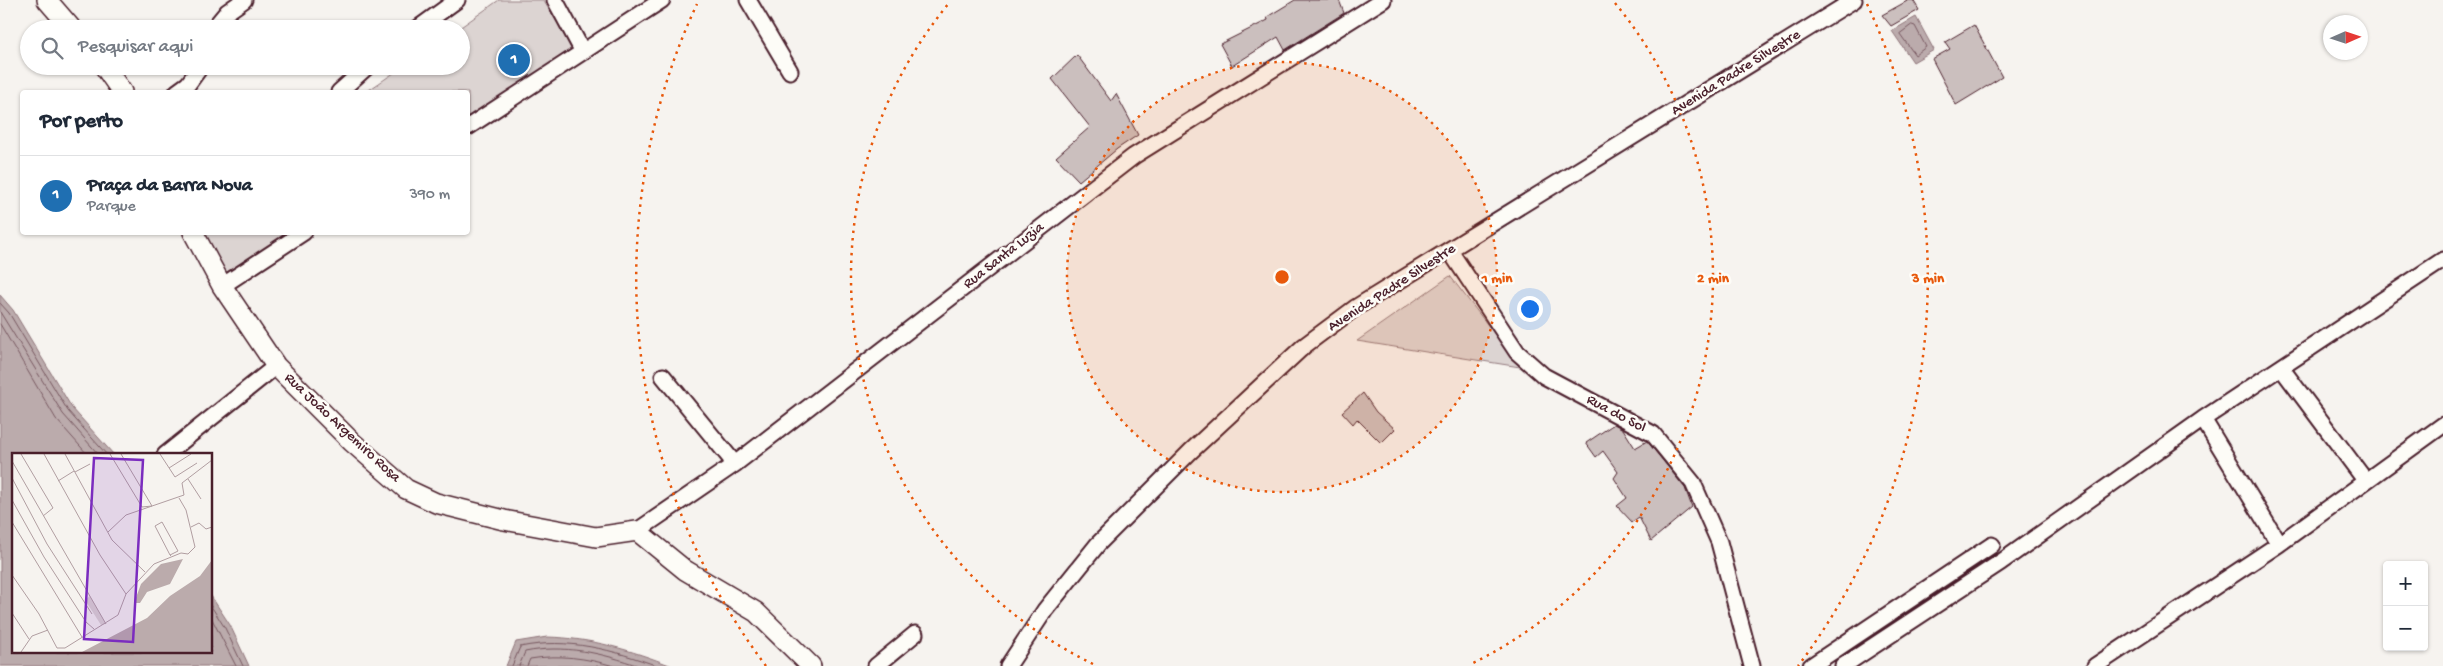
<!DOCTYPE html>
<html lang="pt">
<head>
<meta charset="utf-8">
<style>
  body { margin:0; font-family:"Gochi Hand",sans-serif; background:#f2f2f3; color:#1f2937 }
  .controls { position:absolute; right:15px; bottom:15px; display:grid; overflow:hidden; border-radius:5px; box-shadow:0 1px 4px #0004 }
  .controls button { width:45px; height:45px; display:grid; place-items:center; padding:0; border:0; border-bottom:1px solid #e0e1e3; background:#fff; color:#1f2937; font:25px sans-serif }
  .compass { position:absolute; left:2323px; top:15px; width:45px; height:45px; border-radius:50%; background:#fff; box-shadow:0 1px 4px #0004; rotate:87deg }
  .you { position:absolute; left:1529px; top:308px; width:18px; height:18px; margin:-12px; border:4px solid #fff; border-radius:50%; background:#1a73e8; box-shadow:0 0 0 8px #1a73e833 }
  .badge { display:grid; place-items:center; width:32px; height:32px; border-radius:50%; background:#1f6fb2; color:#fff; font-size:16px; font-weight:700 }
  .pin { position:absolute; translate:-50% -50%; border:2px solid #fff; box-shadow:0 1px 5px #0006 }
  .list { margin:0; padding:0; list-style:none }
  h2 { display:flex; justify-content:space-between; align-items:center; height:65px; margin:0; padding:0 20px; font-size:21px }
  h2 small { font-size:16px; font-weight:400; color:#747a83 }
  .list li { display:grid; grid-template-columns:32px 1fr auto; gap:15px; align-items:center; box-sizing:border-box; height:80px; padding:0 20px; border-top:1px solid #e0e1e3 }
  .list b { display:block; font-size:19px; white-space:nowrap }
  .list p { margin:0; font-size:16px; white-space:nowrap; color:#747a83 }
  .list em { font-size:16px; font-style:normal; color:#747a83 }
  .icon { flex:none; width:28px; height:28px; fill:none; stroke:currentColor; stroke-width:2; stroke-linecap:round; stroke-linejoin:round }
  .map { position:relative; flex:none; width:2443px; height:666px; overflow:hidden }
  .search { position:absolute; background:#fff; box-shadow:0 1px 4px #0004; left:20px; top:20px; width:450px; height:55px; display:flex; align-items:center; gap:12px; box-sizing:border-box; padding:0 18px; border-radius:28px; color:#747a83; font-size:19px }
  .panel { position:absolute; background:#fff; box-shadow:0 1px 4px #0004; left:20px; top:90px; width:450px; height:145px; border-radius:5px }
  .map>svg:first-child { display:block }
  .green { fill:#dcd4d2; stroke:#937a7e }
  .water { fill:#bbabac; stroke:#8e7378 }
  .lines { fill:none; stroke-linecap:round; stroke-linejoin:round }
  .shore { stroke:#77575f; stroke-width:1 }
  .building { fill:#cbbfbe; stroke:#4a1f2b }
  .minor-casing { stroke:#4a1f2b; stroke-width:19 }
  .tertiary-casing { stroke:#4a1f2b; stroke-width:22 }
  .minor { stroke:#fdfcf7; stroke-width:15 }
  .tertiary { stroke:#fdfcf7; stroke-width:19 }
  .ring { fill:none; stroke:#e8590c; stroke-width:2.5; stroke-dasharray:2.5 5 }
  .labels { text-anchor:middle; dominant-baseline:central; stroke-width:5; stroke-linejoin:round; paint-order:stroke }
  .street-label { font-size:15px; fill:#4a1f2b; stroke:#fdfcf7 }
  .inset-road { fill:none; stroke:#b19ea1; stroke-width:1 }
  .view { fill:#7b2cbf; fill-opacity:0.15; stroke:#7b2cbf; stroke-width:2.5 }
  .inset-edge { fill:none; stroke:#4a1f2b; stroke-width:2.5 }
  .centre { fill:#e8590c; stroke:#fdfcf7; stroke-width:2.5 }
  .ring-label { font-size:15px; text-anchor:middle; font-weight:bold; fill:#e8590c; stroke:#fdfcf7; stroke-width:5; stroke-linejoin:round; paint-order:stroke }
</style>
</head>
<body>
<div class="map">
<svg width="2443" height="666" viewBox="0 0 2443 666">
  <rect width="100%" height="100%" fill="#f6f3ef"/>
  <filter id="ink" filterUnits="userSpaceOnUse"><feTurbulence type="fractalNoise" baseFrequency=".02" numOctaves="2"/><feDisplacementMap in="SourceGraphic" scale="10" xChannelSelector="R" yChannelSelector="G"/><feConvolveMatrix kernelMatrix="1 2 1 2 8 2 1 2 1" color-interpolation-filters="sRGB"/></filter>
  <g filter="url(#ink)">
    <path class="green" d="M499,0h44l34,53 -109,72v-33h-102l38,-26h57v-37h-3z
      M201,232l103,1 -84,55z
      M1450,276l70,91 -163,-26z"/>
    <path class="water" d="M1916,17l18,33 -21,12 -21,-31z
      M0,295l13,15 59,98 42,47h-100v197h197v-56l19,29 19,41h-249z
      M547,637c44,1 84,13 125,29h-166l10,-24z"/>
    <g class="lines">
      <path class="shore" d="M1912,25l3,1 11,21 -11,8 -15,-21z
        M0,303l9,10 59,98 39,44
        M0,312l63,102 36,41
        M0,324l56,95 32,36
        M211,606l14,22 18,38
        M211,617l25,49
        M512,666l8,-19c48,-10 93,3 138,19
        M519,666l6,-14c39,-8 77,1 114,14
        M527,666l3,-7c29,-5 56,-1 84,7"/>
    </g>
    <path class="building" d="M1295,0h44l5,13 -59,37 -7,-13 -46,29 -12,-22 48,-24 -1,-3z
      M1909,0h4l6,10 -28,16 -9,-11z
      M1974,25l28,52 -46,28 -24,-46 18,-10 -5,-7z
      M1077,55l34,46 5,-7 22,41 -21,14 -38,32 -23,-24 34,-30 -38,-48z
      M1363,393l13,19 19,17 -14,14 -24,-24 -4,5 -11,-12z
      M1614,424l9,5 12,19 12,-7 38,47 7,19 -41,34 -12,-24 -7,5 -15,-16 10,-8 -13,-20 4,-6 -15,-21 -7,6 -10,-14z"/>
    <g class="lines">
      <g class="minor-casing">
        <path id="minor" d="M555,0l28,52
          M748,0l42,71
          M213,29l14,-17 17,-12
          M417,29l40,-29
          M177,92l11,-8 13,-18
          M339,92l29,-26
          M468,127l194,-127
          M1450,251l67,101 27,24 109,58 40,49 26,59 33,124
          M222,286l82,-54
          M2282,369l83,111
          M663,376l72,88
          M2203,419l76,125
          M165,455l111,-89
          M637,531l98,-67 399,-308 249,-156
          M876,666l39,-32
          M1008,666l37,-56 53,-66 93,-93 113,-105 51,-38 499,-308
          M1811,666l181,-121
          M1843,666l158,-104 202,-143 240,-159
          M2095,666l184,-122 164,-119"/>
      </g>
      <g class="tertiary-casing">
        <path id="tertiary" d="M47,0l25,29
          M104,66l18,26
          M193,232l29,54 54,80 76,76 54,47 30,14 68,17 92,17 41,-6 48,39 71,42 55,54"/>
      </g>
      <use href="#minor" class="minor"/>
      <use href="#tertiary" class="tertiary"/>
    </g>
  </g>
  <circle cx="1282" cy="277" r="215" fill="#e8590c" fill-opacity=".12"/>
  <g class="ring">
    <circle cx="1282" cy="277" r="215"/>
    <path d="M1093 664A431 431 0 0 1 949 3M1615 3A431 431 0 0 1 1471 664"/>
    <path d="M766 666A646 646 0 0 1 697 4M1867 4A646 646 0 0 1 1798 666"/>
  </g>
  <g class="labels">
    <g class="street-label">
      <text transform="translate(1736 73) rotate(-32)">Avenida Padre Silvestre</text>
      <text transform="translate(1004 256) rotate(-38)">Rua Santa Luzia</text>
      <text transform="translate(1392 288) rotate(-33)">Avenida Padre Silvestre</text>
      <text transform="translate(1616 414) rotate(28)">Rua do Sol</text>
      <text transform="translate(342 428) rotate(43)">Rua João Argemiro Rosa</text>
    </g>
  </g>
  <g transform="translate(12 453)">
    <rect width="200" height="200" fill="#f6f3ef"/>
    <path d="M78,143l16,28 -5,1 -16,-25z" fill="#dcd4d2"/>
    <path d="M171,106l-13,25 -23,8 -7,11h-6l7,-19 20,-20zM200,107v92h-130l65,-34 23,-22 30,-20z" fill="#bbabac"/>
    <path class="inset-road" d="M9,1l32,54 -10,8M32,1l56,101 26,39M53,1l47,86 33,32M98,1l32,53 10,-1 -31,-52M148,1l15,23 22,-14M0,8l94,163M157,15l22,-14M63,19l15,-8M0,25l35,66 45,70M176,26l13,20M46,28l16,-10M0,47l32,57 42,65 8,7M0,69l70,115M179,74l8,-4 7,6 6,-2M96,79l18,-17 58,-20 -2,-12 30,-23M158,102l8,-4 -16,-29 -7,4 15,29 1,1M0,122l27,39 18,34h8l53,-33 8,-21 28,-30 27,-11 7,1 7,-7 -9,-37 -7,-12M0,160l17,26M9,199l11,-16 16,-6"/>
    <path class="view" d="M82,5l49,2 -10,182 -49,-3z"/>
    <rect width="200" height="200" class="inset-edge"/>
  </g>
  <circle cx="1282" cy="277" r="8" class="centre"/>
  <g class="ring-label">
    <text x="1497" y="282">1 min</text>
    <text x="1713" y="282">2 min</text>
    <text x="1928" y="282">3 min</text>
  </g>
</svg>
<div class="controls">
<button>+</button>
<button>−</button>
</div>
<svg class="compass" viewBox="-18 -18 36 36"><path d="M0-13l5 13h-10z" fill="#e53935"/><path d="M0 13l5-13h-10z" fill="#747a83"/></svg>
<div class="you"></div>
<div class="pin badge" style="left:514px;top:60px">1</div>
<div class="search"><svg class="icon" aria-label="search" viewBox="0 0 24 24"><circle cx="10" cy="10" r="6"/><path d="M15 15l6 6"/></svg>Pesquisar aqui</div>
<section class="panel">
<h2>Por perto<small></small></h2>
<ul class="list">
<li><span class="badge">1</span><div><b>Praça da Barra Nova</b><p>Parque</p></div><em>390 m</em></li>
</ul>
</section>
</div>
</body>
</html>
